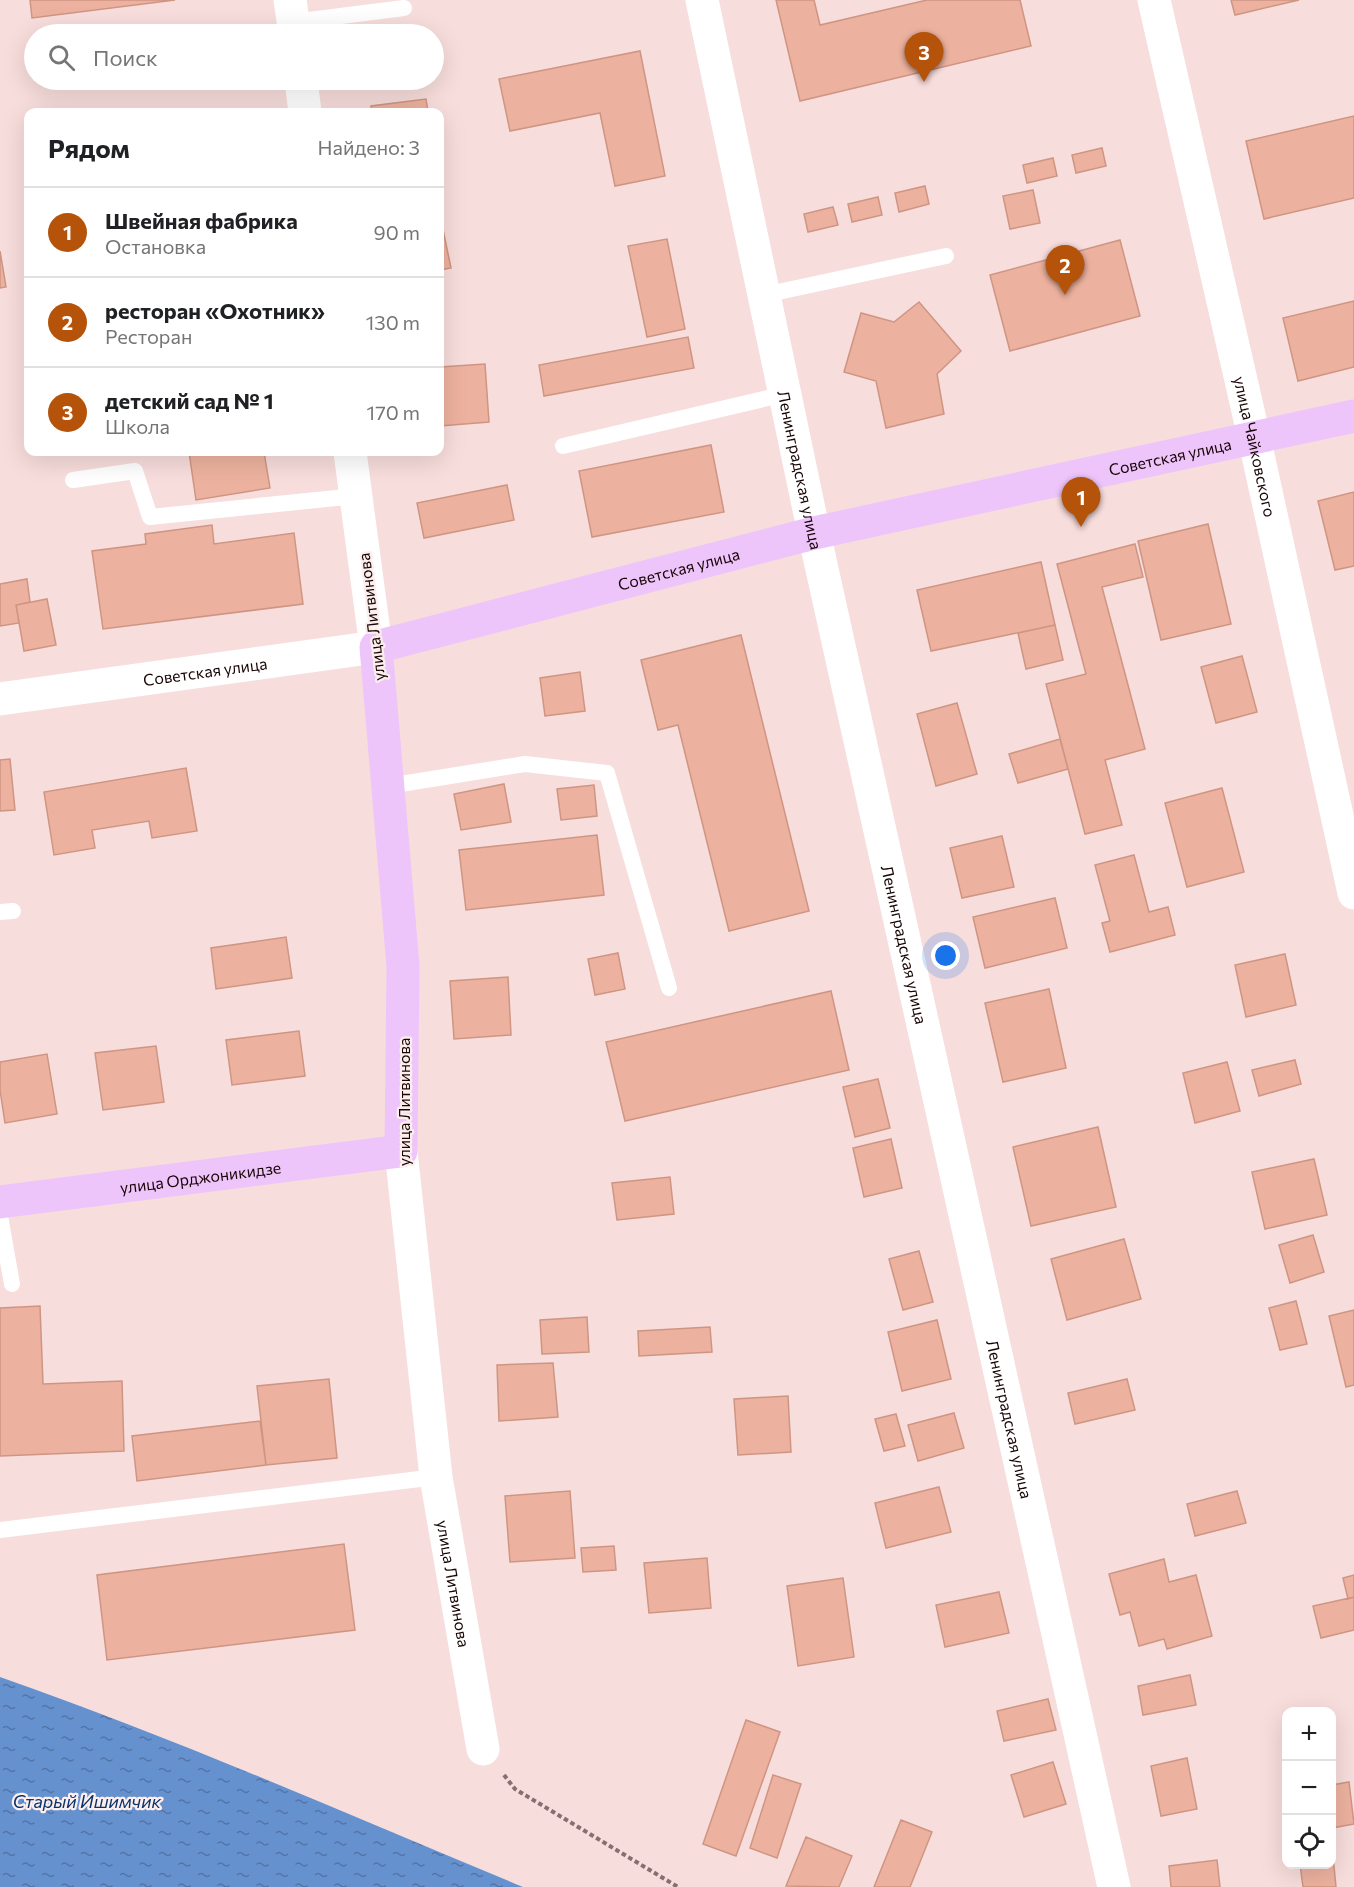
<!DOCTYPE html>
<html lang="ru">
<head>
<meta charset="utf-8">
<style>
  body { margin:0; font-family:Commissioner,sans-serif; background:#f6f6f6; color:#202124 }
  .controls { position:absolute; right:18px; bottom:18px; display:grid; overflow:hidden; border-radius:12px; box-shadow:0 6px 24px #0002 }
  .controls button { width:54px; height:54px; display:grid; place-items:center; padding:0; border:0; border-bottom:2px solid #e0e0e0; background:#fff; color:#202124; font:30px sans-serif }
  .you { position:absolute; left:946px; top:956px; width:21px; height:21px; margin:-15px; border:4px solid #fff; border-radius:50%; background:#1a73e8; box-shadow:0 0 0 9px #1a73e833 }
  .badge { display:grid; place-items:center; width:39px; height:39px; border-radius:50%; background:#b45309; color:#fff; font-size:20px; font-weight:700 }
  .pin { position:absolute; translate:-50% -50px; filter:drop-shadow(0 2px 3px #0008) }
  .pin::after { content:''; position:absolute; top:32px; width:21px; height:18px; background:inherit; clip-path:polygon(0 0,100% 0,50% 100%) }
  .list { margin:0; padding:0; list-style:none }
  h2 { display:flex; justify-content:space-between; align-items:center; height:78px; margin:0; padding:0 24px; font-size:26px }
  h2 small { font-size:20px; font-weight:400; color:#757577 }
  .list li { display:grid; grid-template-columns:39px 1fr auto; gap:18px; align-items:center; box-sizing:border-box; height:90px; padding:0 24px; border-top:2px solid #e0e0e0 }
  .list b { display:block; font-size:22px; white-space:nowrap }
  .list p { margin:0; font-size:20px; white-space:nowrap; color:#757577 }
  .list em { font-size:20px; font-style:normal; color:#757577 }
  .icon { flex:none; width:33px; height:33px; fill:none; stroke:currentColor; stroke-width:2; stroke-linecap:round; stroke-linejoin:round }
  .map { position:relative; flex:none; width:1354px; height:1887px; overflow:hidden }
  .search { position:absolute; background:#fff; box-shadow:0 6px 24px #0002; left:24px; top:24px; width:420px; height:66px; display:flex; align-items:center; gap:15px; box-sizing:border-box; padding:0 21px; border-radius:33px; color:#757577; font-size:22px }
  .panel { position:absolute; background:#fff; box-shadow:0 6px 24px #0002; left:24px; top:108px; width:420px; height:348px; border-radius:12px }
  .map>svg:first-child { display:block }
  .water { fill:url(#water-ripples) }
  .building { fill:#edb29f; stroke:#cf9583; stroke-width:1.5 }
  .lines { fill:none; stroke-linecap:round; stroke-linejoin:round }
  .path { stroke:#866f6f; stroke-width:4; stroke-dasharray:4.5 3; stroke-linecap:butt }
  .lane { stroke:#fff; stroke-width:16 }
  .street { stroke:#fff; stroke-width:33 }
  .primary { stroke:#eec5fb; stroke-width:33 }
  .labels { text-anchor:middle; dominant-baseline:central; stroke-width:4.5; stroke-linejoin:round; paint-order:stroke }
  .street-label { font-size:16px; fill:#180506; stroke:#fbeeed }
  .water-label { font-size:18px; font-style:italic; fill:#0a336c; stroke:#fbeeed }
</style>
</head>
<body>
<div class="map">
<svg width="1354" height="1887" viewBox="0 0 1354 1887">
  <defs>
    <pattern id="water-ripples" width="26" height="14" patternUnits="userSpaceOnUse" patternTransform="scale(1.5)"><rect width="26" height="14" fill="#6691cf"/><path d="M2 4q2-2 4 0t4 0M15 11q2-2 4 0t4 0" fill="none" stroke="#5374a6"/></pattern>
  </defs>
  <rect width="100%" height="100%" fill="#f7dddc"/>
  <path class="water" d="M0,1677c177,62 350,138 523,210h-523z"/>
  <path class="building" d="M30,0h145l-143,18z
    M776,0h38l6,25 107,-25h93l11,46 -231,55z
    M1231,0h68l-64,15z
    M238,25l2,9h-58z
    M640,51l25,125 -50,10 -15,-73 -90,18 -11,-52z
    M426,99l2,13h-56l-1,-6z
    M1354,116v82l-90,21 -18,-78z
    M1102,148l4,18 -30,7 -4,-18z
    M1053,158l4,18 -30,7 -4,-18z
    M925,186l4,18 -30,8 -4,-19z
    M1033,190l7,33 -30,6 -7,-33z
    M878,197l4,18 -30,7 -4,-18z
    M833,207l5,18 -30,7 -4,-18z
    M440,215l11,53 -11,2z
    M667,239l18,90 -38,8 -19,-91z
    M1120,240l20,76 -130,35 -20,-76z
    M0,251l6,36 -6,1z
    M1354,301v66l-56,14 -15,-63z
    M919,302l42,49 -24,23 7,40 -58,14 -10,-47 -32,-9 17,-59 33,9z
    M688,337l6,31 -150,28 -5,-31z
    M485,364l4,58 -49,4v-59z
    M711,445l13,67 -132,25 -13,-66z
    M189,452h75l6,36 -74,12z
    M507,485l7,35 -90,18 -7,-35z
    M1354,492v74l-19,4 -17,-69z
    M1208,524l23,100 -70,16 -23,-99z
    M212,525l2,19 80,-11 9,71 -200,25 -11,-78 54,-7 -1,-10z
    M1135,544l8,33 -41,10 43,162 -40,11 17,65 -37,9 -39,-150 40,-10 -29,-110z
    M1041,562l14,63 -124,26 -14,-61z
    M27,579l3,23 -14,3 3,18 -19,3v-42z
    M47,599l9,46 -32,6 -8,-46z
    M1055,625l8,35 -37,9 -8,-36z
    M741,635l68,276 -80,20 -51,-206 -20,5 -17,-70z
    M1242,656l15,56 -41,11 -15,-56z
    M580,672l5,39 -40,5 -5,-38z
    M957,703l20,71 -41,12 -19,-72z
    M1060,739l8,30 -50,14 -9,-29z
    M10,759l5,51 -15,1v-51z
    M186,768l11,63 -45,7 -3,-17 -57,9 3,18 -41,7 -10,-63z
    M504,784l7,38 -50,8 -7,-36z
    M594,785l3,31 -36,4 -4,-31z
    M1222,788l22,84 -57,15 -22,-84z
    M597,835l7,60 -138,15 -7,-60z
    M1002,836l12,51 -52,11 -12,-50z
    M1134,855l15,57 19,-5 7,28 -65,17 -8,-29 8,-2 -15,-56z
    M1055,898l12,50 -82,20 -12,-51z
    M286,937l6,41 -76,11 -5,-41z
    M618,953l7,36 -30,6 -7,-36z
    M1285,954l11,51 -50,12 -11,-52z
    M508,977l3,58 -57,4 -4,-58z
    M1049,989l17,79 -63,14 -18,-79z
    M831,991l18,79 -224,51 -19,-79z
    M299,1031l6,45 -73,9 -6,-45z
    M156,1046l8,56 -61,8 -8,-57z
    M47,1054l10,60 -52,9 -5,-33v-28z
    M1295,1060l6,24 -42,12 -7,-26z
    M1227,1062l13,49 -45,12 -12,-50z
    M878,1079l12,49 -35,9 -12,-50z
    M1098,1127l18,80 -85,19 -18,-79z
    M891,1139l11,49 -38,9 -11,-49z
    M1314,1159l13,56 -62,14 -13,-57z
    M670,1177l4,37 -57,6 -5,-37z
    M1313,1235l11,37 -34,11 -11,-38z
    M1124,1239l17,60 -74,21 -16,-61z
    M919,1251l14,51 -30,8 -14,-51z
    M1296,1301l11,43 -27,6 -11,-42z
    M40,1306l3,78 79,-3 2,70 -124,5v-148z
    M1354,1310v75l-8,2 -17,-71z
    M587,1317l2,35 -47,2 -2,-34z
    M937,1320l14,59 -49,12 -14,-59z
    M710,1327l2,25 -73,4 -1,-25z
    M553,1363l5,54 -59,4 -2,-56z
    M329,1379l8,79 -71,7 -9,-79z
    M1127,1379l8,31 -60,14 -7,-31z
    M788,1396l3,56 -53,3 -4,-56z
    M954,1413l10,35 -46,13 -10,-36z
    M896,1414l9,32 -21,5 -9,-32z
    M260,1421l6,44 -129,16 -5,-45z
    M939,1487l12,45 -65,16 -11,-45z
    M570,1491l5,67 -65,4 -5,-66z
    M1237,1491l9,32 -51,13 -8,-32z
    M344,1544l11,86 -248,30 -10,-85z
    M614,1546l2,24 -33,2 -2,-24z
    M707,1558l4,50 -62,5 -5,-50z
    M1164,1559l5,23 27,-7 16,61 -45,13 -3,-10 -25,7 -9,-34 -10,3 -11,-41z
    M1354,1575v22l-6,2 -5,-21z
    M843,1578l11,79 -56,9 -11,-80z
    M999,1592l10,41 -64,14 -9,-42z
    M1354,1597v33l-33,8 -8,-32z
    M1190,1675l6,30 -53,10 -5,-29z
    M1048,1699l8,31 -52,11 -7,-30z
    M746,1720l34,12 -44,124 -33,-12z
    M1187,1758l10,51 -36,7 -10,-50z
    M1053,1762l13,42 -42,13 -13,-42z
    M773,1775l28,9 -24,74 -27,-10z
    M1349,1782l5,42 -22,4v-43z
    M901,1820l31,12 -22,55h-36z
    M806,1837l46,19 -13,31 -53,-1z
    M1332,1846l4,41h-33l-3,-23h32z
    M1217,1860l3,27h-49l-2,-21z"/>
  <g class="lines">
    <path class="path" d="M504,1775l11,14 163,98"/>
    <path class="lane" d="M293,22l111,-14
      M764,295l182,-39
      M563,446l222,-52
      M73,480l62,-9 15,46 206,-21
      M388,786l137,-22 82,9 62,215
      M0,912l13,-1
      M0,1216l12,68
      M0,1530l436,-53"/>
    <g class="street">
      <path d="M290,0l5,34"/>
      <path id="s1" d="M702,0l112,533 300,1354"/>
      <path id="s2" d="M1154,0l100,437 100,456"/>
      <path d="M301,80l4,32"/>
      <path id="s3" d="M0,699l376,-52 -26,-195"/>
      <path id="s4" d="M401,1151l35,326 47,272"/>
    </g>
    <path class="primary" id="s5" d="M0,1202l401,-51 2,-185 -27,-319 438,-114 540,-117"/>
  </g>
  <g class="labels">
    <g class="street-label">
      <text stroke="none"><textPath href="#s2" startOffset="458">улица Чайковского</textPath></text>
      <text stroke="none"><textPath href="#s5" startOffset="1726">Советская улица</textPath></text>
      <text stroke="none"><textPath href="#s1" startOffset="480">Ленинградская улица</textPath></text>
      <text stroke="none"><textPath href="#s5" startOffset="1222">Советская улица</textPath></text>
      <text transform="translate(371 617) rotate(-97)">улица Литвинова</text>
      <text stroke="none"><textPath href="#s3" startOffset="207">Советская улица</textPath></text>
      <text stroke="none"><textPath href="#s1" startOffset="966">Ленинградская улица</textPath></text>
      <text transform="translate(403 1102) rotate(-90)">улица Литвинова</text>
      <text stroke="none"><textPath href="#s5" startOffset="202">улица Орджоникидзе</textPath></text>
      <text stroke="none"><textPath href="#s1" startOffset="1452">Ленинградская улица</textPath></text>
      <text stroke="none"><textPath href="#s4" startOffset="436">улица Литвинова</textPath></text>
    </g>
    <g class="water-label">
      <text x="87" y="1801">Старый Ишимчик</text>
    </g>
  </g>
</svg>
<div class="controls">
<button>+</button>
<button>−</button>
<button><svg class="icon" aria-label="locate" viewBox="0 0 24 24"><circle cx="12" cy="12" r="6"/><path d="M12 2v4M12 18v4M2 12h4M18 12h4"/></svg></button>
</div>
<div class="you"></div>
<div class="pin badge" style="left:1081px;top:527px">1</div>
<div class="pin badge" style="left:1065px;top:295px">2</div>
<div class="pin badge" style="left:924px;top:82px">3</div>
<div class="search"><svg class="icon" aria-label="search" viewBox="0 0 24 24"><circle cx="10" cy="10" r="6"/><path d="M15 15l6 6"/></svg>Поиск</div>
<section class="panel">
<h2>Рядом<small>Найдено: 3</small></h2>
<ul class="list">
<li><span class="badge">1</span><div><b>Швейная фабрика</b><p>Остановка</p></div><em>90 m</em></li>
<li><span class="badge">2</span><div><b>ресторан «Охотник»</b><p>Ресторан</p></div><em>130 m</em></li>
<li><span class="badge">3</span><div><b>детский сад № 1</b><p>Школа</p></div><em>170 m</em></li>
</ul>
</section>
</div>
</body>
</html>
